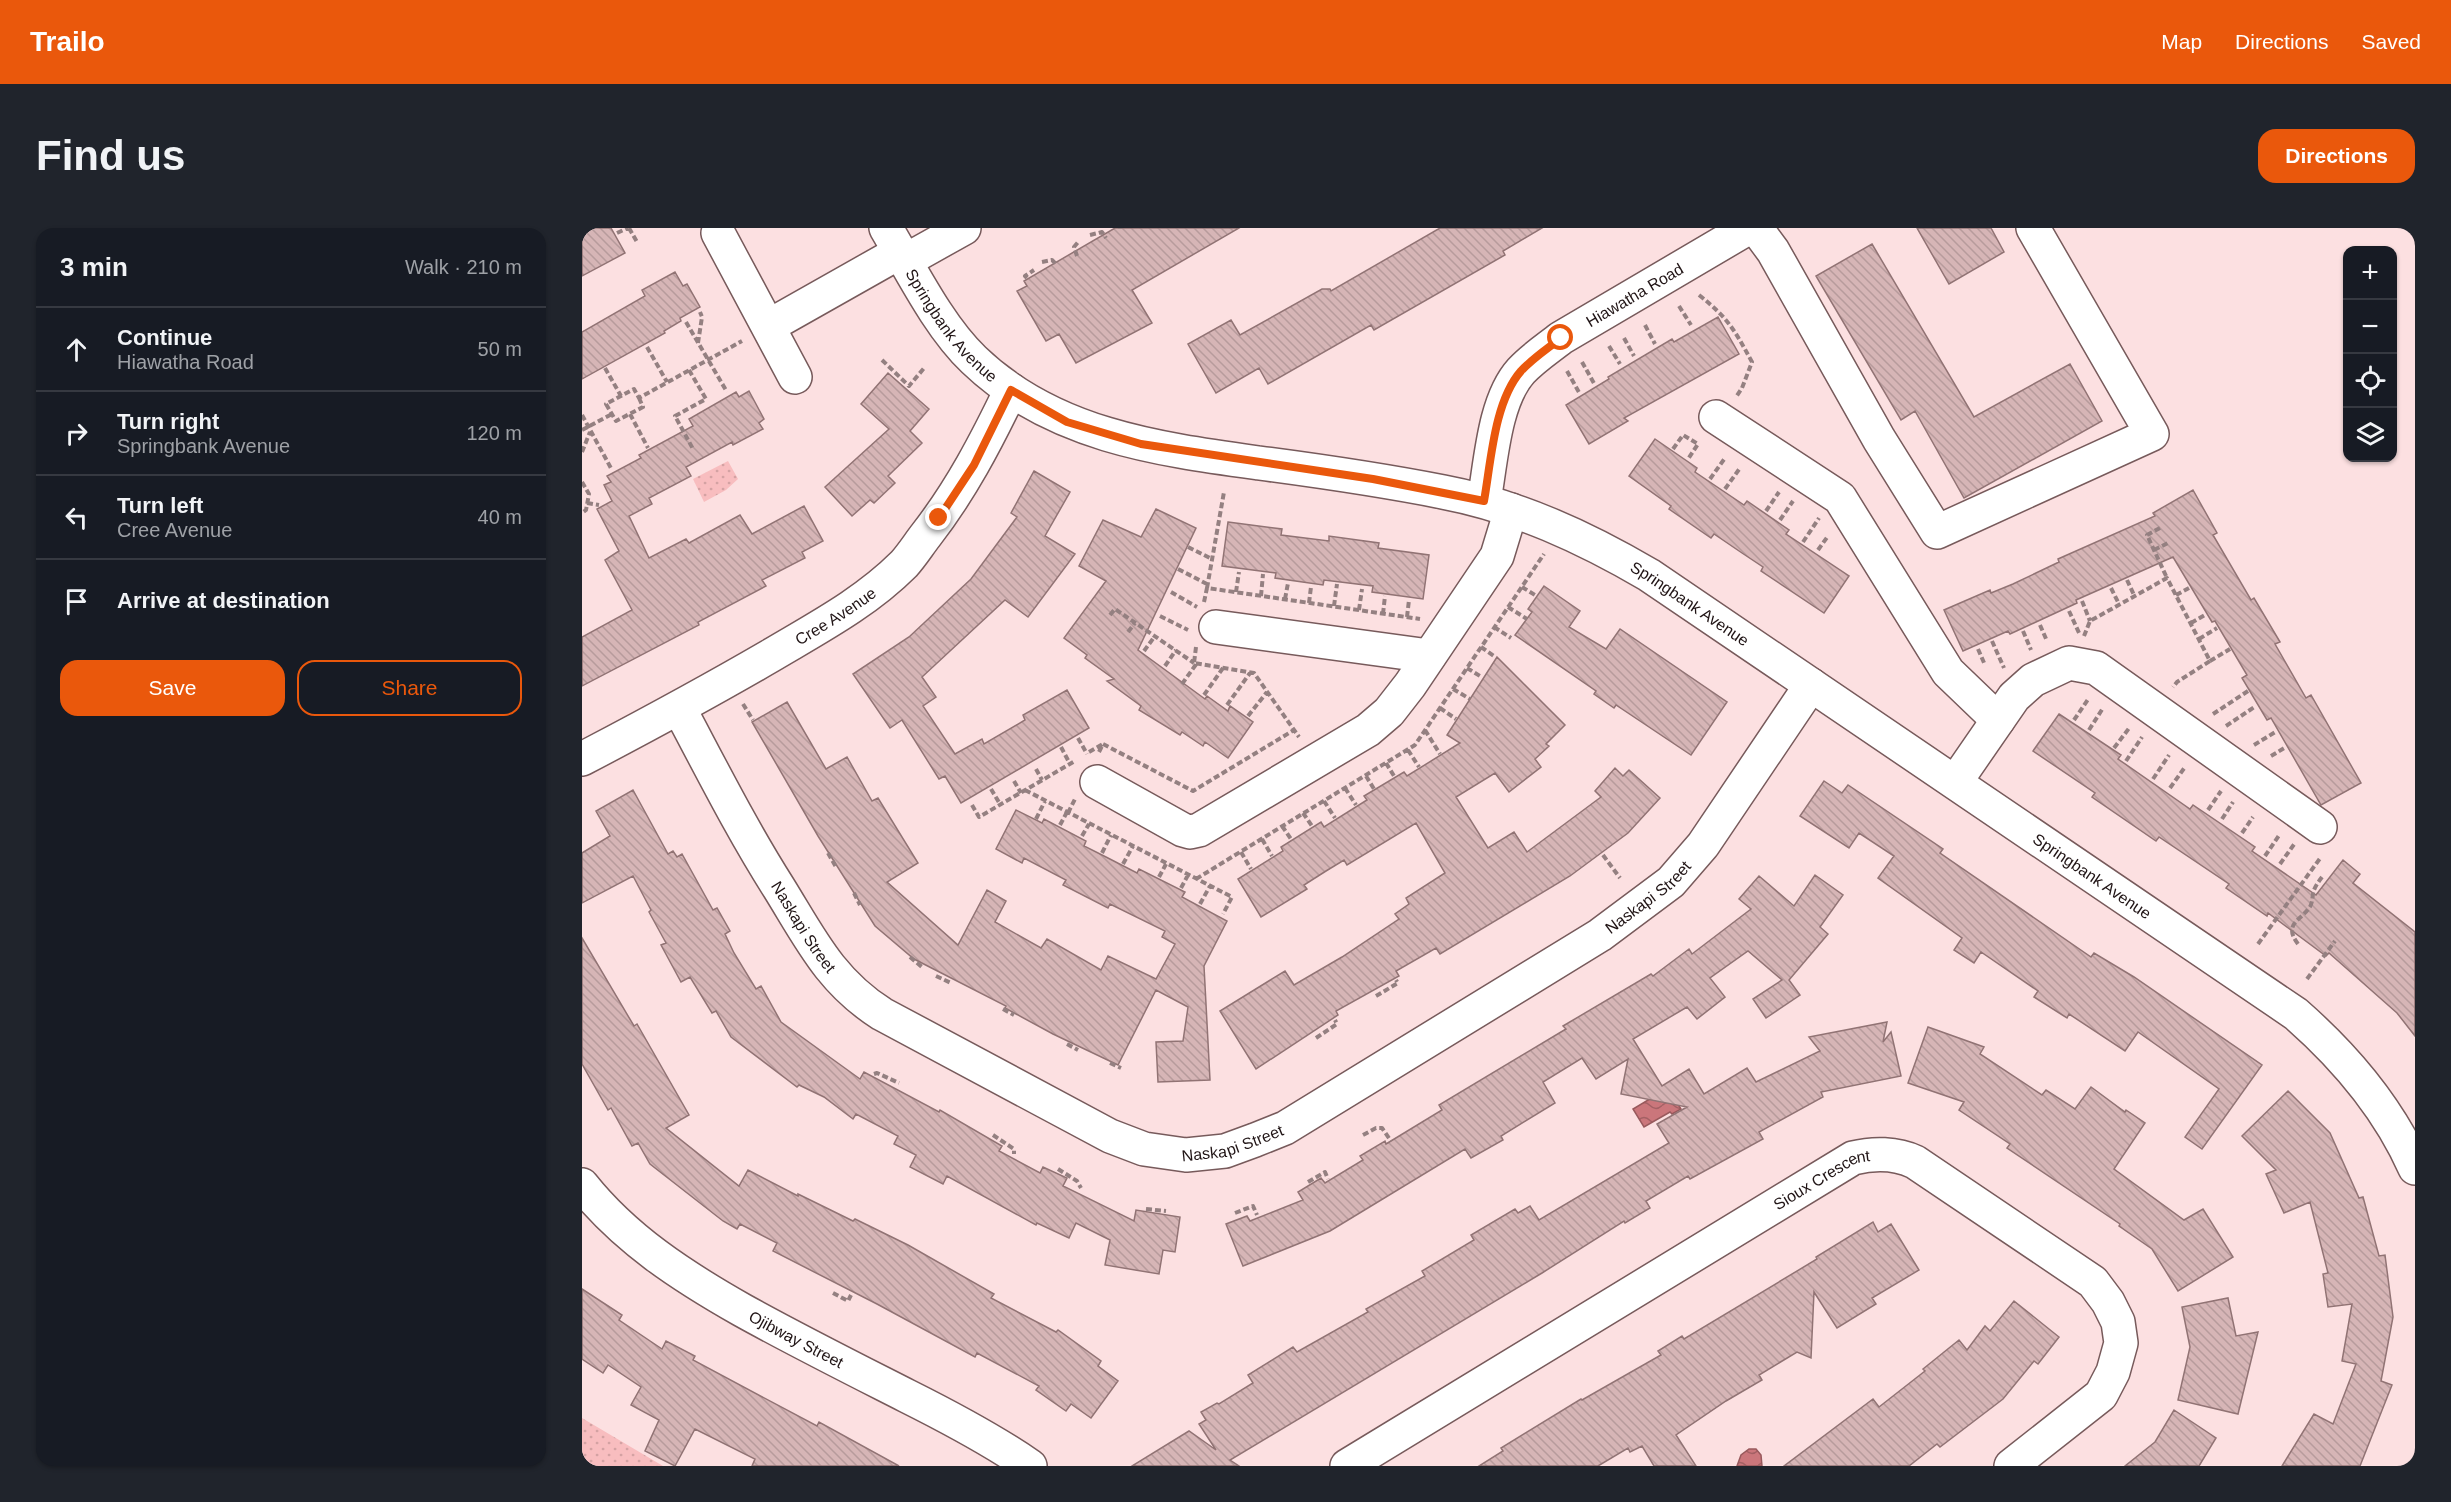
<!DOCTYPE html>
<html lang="en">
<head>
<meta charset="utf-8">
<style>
  body { margin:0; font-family:Arial,sans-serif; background:#20242c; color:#f1f3f6 }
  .controls { position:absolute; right:18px; top:18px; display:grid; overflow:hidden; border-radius:12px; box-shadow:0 2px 4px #0004 }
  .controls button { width:54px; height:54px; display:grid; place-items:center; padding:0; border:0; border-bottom:2px solid #363941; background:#171b24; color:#f1f3f6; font:30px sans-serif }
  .stop { position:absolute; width:18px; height:18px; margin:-14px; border:4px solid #ea580c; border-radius:50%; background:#fff }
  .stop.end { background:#ea580c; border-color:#fff; box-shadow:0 2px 6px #0008 }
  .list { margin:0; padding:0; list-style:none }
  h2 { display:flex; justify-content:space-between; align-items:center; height:78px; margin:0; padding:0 24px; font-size:26px }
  h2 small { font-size:20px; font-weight:400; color:#9ea1a6 }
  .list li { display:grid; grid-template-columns:39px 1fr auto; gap:18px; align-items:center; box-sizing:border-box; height:84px; padding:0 24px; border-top:2px solid #363941 }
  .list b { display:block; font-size:22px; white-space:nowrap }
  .list p { margin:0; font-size:20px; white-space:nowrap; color:#9ea1a6 }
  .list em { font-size:20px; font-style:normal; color:#9ea1a6 }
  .actions { display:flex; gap:12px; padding:18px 24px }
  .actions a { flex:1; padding:14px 0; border:2px solid #ea580c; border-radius:18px; text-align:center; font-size:21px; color:#ea580c }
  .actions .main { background:#ea580c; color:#fff }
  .icon { flex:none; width:33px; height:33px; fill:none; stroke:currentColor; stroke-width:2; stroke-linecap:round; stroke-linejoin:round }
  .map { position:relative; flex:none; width:1833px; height:1238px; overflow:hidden; border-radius:18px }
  header { display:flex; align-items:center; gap:36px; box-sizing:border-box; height:84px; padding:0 30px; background:#ea580c; color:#fff }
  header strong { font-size:28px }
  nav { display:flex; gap:33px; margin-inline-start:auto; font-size:21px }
  .intro { display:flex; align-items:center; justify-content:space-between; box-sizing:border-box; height:144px; padding:0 36px }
  h1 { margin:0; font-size:42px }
  .button { padding:15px 27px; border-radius:18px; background:#ea580c; color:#fff; font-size:21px; font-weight:700 }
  main { display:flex; gap:36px; padding:0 36px }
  aside { flex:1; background:#171b24; border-radius:18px; box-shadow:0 2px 4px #0004 }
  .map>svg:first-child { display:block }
  .park { fill:url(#park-dots) }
  .water { fill:url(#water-waves); stroke:#98595c; stroke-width:1.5 }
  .building { fill:url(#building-back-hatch); stroke:#917374; stroke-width:1.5 }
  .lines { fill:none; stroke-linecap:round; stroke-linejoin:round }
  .minor-casing { stroke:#775a5b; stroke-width:36 }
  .major-casing { stroke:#775a5b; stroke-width:36 }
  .path { stroke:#948081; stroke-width:4; stroke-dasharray:6 3; stroke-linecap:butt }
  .minor { stroke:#fff; stroke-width:33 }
  .major { stroke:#fff; stroke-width:33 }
  .route { stroke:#ea580c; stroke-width:8 }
  .labels { text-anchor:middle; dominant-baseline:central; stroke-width:6; stroke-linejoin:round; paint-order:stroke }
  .street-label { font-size:16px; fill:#201415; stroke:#faf3f3 }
</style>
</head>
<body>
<header>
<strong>Trailo</strong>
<nav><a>Map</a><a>Directions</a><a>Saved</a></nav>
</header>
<div class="intro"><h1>Find us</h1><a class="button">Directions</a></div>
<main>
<aside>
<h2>3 min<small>Walk · 210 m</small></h2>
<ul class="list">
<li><svg class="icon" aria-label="ahead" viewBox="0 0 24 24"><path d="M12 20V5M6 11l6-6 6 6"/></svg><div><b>Continue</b><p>Hiawatha Road</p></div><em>50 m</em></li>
<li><svg class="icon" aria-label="right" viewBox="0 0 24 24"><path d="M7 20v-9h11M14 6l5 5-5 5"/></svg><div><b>Turn right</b><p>Springbank Avenue</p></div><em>120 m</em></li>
<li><svg class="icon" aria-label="left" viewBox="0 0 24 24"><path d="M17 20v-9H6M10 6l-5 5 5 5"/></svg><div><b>Turn left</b><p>Cree Avenue</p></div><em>40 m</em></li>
<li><svg class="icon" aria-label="arrive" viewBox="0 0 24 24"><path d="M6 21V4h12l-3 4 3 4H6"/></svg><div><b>Arrive at destination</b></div></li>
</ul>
<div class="actions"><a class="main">Save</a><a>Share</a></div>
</aside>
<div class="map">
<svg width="1833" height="1238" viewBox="0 0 1833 1238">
  <defs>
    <pattern id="park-dots" width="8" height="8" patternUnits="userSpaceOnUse" patternTransform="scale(1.5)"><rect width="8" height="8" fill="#f8bdbf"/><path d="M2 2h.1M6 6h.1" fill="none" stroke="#d4a2a3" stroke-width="1.8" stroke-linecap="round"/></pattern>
    <pattern id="water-waves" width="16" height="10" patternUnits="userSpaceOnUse" patternTransform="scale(1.5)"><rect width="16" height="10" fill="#cb767b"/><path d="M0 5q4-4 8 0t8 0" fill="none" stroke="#a46064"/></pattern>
    <pattern id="building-back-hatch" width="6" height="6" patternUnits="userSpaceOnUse" patternTransform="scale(1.5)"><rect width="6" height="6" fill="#d6b5b6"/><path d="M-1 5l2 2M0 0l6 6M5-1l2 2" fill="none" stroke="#b79b9c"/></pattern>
  </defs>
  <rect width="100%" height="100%" fill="#fce0e1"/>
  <path class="park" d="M146,233l10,18 -12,11 -22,12 -11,-23z
    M0,1190l81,48h-81z"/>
  <path class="water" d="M1086,860l13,21 -9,5 -2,-2 -26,15 -11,-18z
    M1167,1221h7l5,6 1,11h-25l4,-11z"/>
  <path class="building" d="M0,0h29l14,25 -43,23z
    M533,0h124l-107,62 20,33 -76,40 -17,-29 -13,7 -29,-50 10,-5 -3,-5z
    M858,0h102l-39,23 2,4 -131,75 -3,-5 -103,59 -9,-16 -43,25 -28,-49 43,-24 9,15 82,-46h8l1,2z
    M1335,0h74l13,24 -55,32z
    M1290,16l102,173 96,-53 32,57 -138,77 -49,-87 -14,9 -85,-144z
    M93,44l8,14 4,-2 13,23 -20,11 1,3 -17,10 1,2 -83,46v-47l63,-36 -3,-6z
    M1136,89l21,37 -115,64 4,3 -39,23 -23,-39 43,-26 -1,-2 64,-38 2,3z
    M306,145l41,36 -19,22 12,12 -34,33 7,7 -21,20 -4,-3 -18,16 -27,-29 64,-58 -28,-25z
    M167,163l15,28 -5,4 4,6 -30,16 -1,-3 -46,25 5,9 -42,22 3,6 -23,12 20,42 37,-19 3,4 51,-28 12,19 52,-28 19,35 -21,11 3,6 -43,22 4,6 -68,36 1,3 -117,61v-49l50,-27 -27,-50 14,-9 -22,-42 15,-8 -8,-16 7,-3 -4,-6 34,-18 -2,-3 54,-29 -4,-7 47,-27 3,5z
    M1073,211l42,29 -2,4 49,33 3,-4 42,29 -3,4 63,42 -25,37 -63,-42 2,-4 -21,-14 -28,-19 -3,4 -42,-29 2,-3 -42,-30z
    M452,243l36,21 -25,44 30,18 -47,63 -23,-17 -83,77 14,20 -13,9 32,48 27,-15 2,5 41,-24 -2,-5 44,-25 22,38 -128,75 -16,-27 -6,3 -37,-59 -12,8 -37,-54 56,-37 62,-58 46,-62 -6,-4z
    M1611,262l24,43 -4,2 38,65 3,-2 26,44 -5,2 31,54 5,-3 50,88 -40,22 -50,-87 -4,2 -25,-42 5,-3 -32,-54 -3,1 -39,-65 -97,43 1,3 -41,19 -26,12 -2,-3 -45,20 -19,-41 46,-20 1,3 22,-9 46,-22 -1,-3 97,-43 -2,-3z
    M574,281l40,19 -58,122 67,49 2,-3 21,15 2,-5 23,16 -25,36 -23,-16 -2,4 -21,-14 -2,3 -41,-25 2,-4 -34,-25 7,-2 -29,-21 2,-3 -23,-17 42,-57 -27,-15 24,-46 38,17z
    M646,294l54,7 -1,6 48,6v-5l50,7 -1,5 51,7 -6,44 -51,-7 1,-6 -49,-6 -1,5 -48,-7 1,-5 -54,-7z
    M962,358l36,25 -11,16 37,22 14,-20 107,73 -36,53 -75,-50 -2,3 -20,-14 2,-3 -81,-56 17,-23 -4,-3z
    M915,429l68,68 -19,19 3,2 -14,13 6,8 -32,25 -14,-19 -39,24 32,51 26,-16 13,20 74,-55 -6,-6 20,-23 8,8 6,-6 31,28 -32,35 -58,43 -130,78 -4,-6 -40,23 3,5 -63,35 2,4 -82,54 -36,-58 65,-40 9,14 48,-28 57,-38 -4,-5 14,-10 -3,-6 39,-25 -29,-50 -69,42 -3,-5 -18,11 -22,14 3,4 -46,28 -23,-38 45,-28 -2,-4 40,-25 3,5 43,-27 -3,-4 40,-24 3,4 53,-33 -13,-8z
    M205,474l39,67 21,-12 25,44 6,-3 40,65 -31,19 71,63 29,-55 19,11 -11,21 46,26 6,-9 54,31 7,-14 48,23 19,-35 -13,-7 3,-6 -55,-27 -2,4 -45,-23 3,-5 -42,-22 -2,5 -26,-14 20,-39 26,13 2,-4 42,22 -2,5 22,11 31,16 2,-4 46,23 -3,5 45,24 -23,45 6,114 -52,2 -2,-40 27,-1 5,-34 -32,-17 -38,75 -65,-31 -48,-26 1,-2 -92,-47 -39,-33 -57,-90 -66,-114z
    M1477,486l62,41 -3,4 72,50 3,-4 62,42 -3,4 64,44 27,-35 17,14 -7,9 62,49v104l-18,-23 -68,-60 -3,3 -58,-43 -1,3 -41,-28 3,-4 -70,-47 -3,4 -64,-44 3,-4 -62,-42z
    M1242,553l18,12 6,-8 95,64 -3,4 151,104 3,-4 40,24 128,88 -60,84 -17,-12 34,-48 -81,-57 -13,19 -56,-37 -2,4 -33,-21 4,-6 -57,-39 -7,11 -20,-13 8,-12 -84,-60 16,-22 -35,-23 -10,15 -49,-32z
    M51,562l35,64 5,-3 4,6 5,-3 31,56 4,-2 13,23 -5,3 9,19 22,36 5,-3 20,36 79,57 4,-7 75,40 1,-2 62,36 -3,5 41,22 3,-6 24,11 -4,8 71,35 2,-11 44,7 -5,35 -12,-2 -4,24 -54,-9 5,-25 -34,-17 -7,15 -32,-15 -1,2 -89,-49 -4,8 -33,-17 6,-12 -22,-11 4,-8 -42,-22 -3,5 -29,-22 -25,-12 -2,2 -66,-50 -15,-26 -4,2 -22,-36 -9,5 -20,-37 5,-2 -17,-31 2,-2 -18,-34 -51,27v-50l28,-17 -14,-25z
    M1233,647l28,20 -23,32 8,7 -39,46 11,15 -34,23 -13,-19 29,-19 -34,-29 -38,27 15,19 -28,22 -10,-12 -54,32 29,47 27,-17 15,25 43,-26 9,14 64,-31 -11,-14 78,-15 -4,20 8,-10 10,44 -80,16 2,5 -64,35 4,7 -73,40 -2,-3 -42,25 4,7 -25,15 -1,-2 -82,52 -312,187 9,6h-107l57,-35 27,19 -17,-26 7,-4 -5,-8 16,-9 2,1 34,-21 -5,-8 45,-28 4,5 71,-40 -2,-3 59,-33 -3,-5 52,-31 -3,-5 44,-26 3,4 12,-7 9,14 130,-77 -12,-19 30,-17 -66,-13 7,-35 -32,20 -14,-21 -39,24 12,21 -54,33 2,4 -32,18 -6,-9 -135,82 -87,35 -17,-42 21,-8 3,5 53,-21 -5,-8 23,-14 4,5 38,-23 -3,-4 25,-15 1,3 56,-34 -3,-5 127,-76 -3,-3 88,-52 2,2 36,-27 3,5 59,-45 -12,-10 20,-23 35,30z
    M0,710l52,88 3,-2 52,91 -23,13 73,58 9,-16 50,26v-2l55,27 2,-2 53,26 86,49 -3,4 65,34 2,-2 43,31 -3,5 20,15 -27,37 -20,-14 -5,7 -30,-21 3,-4 -62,-33 -2,4 -98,-53 -104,-53 4,-8 -37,-19 -3,5 -14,-8 -73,-57 -12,-21 -6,3 -21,-38 -3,2 -26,-46z
    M1346,799l56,20 -4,7 62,41 4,-5 29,19 16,-22 34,25 1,-2 19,13 -31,46 70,51 19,-11 30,48 -55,34 -26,-42 -33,-23 1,-2 -113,-76 3,-4 -51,-34 5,-8 -56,-19z
    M1706,863l42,42 29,65 4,-1 16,59 6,-1 8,62 -12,64 11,4 -32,81h-78l32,-52 19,10 23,-60 -14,-3 10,-57 -24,3 -5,-33 5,-1 -18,-71 -26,11 -18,-39 10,-4 -34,-34z
    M1291,994l5,10 13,-8 28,46 -47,28 4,6 -39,24 -23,-36 -3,66 -14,-6 -38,23 3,5 -36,21 -50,34 20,31h-42l-12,-20 -12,6 -2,-4 -30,18h-119l24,-15 -2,-3 80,-49 1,1 79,-45 -3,-4 24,-15 2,3 133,-80 -1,-2z
    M0,1061l40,26 -3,5 43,29 4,-8 29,15 -2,4 124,66 2,-4 80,44h-147l3,-7 -60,-30 -20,37 -30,-15 14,-31 -28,-15 10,-18 -33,-22 -5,8 -21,-14z
    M1646,1070l8,38 22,-4 -20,82 -60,-14 12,-53 -8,-40z
    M1432,1073l45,36 -21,27 -4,-3 -31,38 -63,48 -3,-3 -28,22h-125l89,-67 6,8 46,-36 -2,-2 36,-29 8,10 18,-24 5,5z
    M1592,1182l42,28 -17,28h-74l30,-24z"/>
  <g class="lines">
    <g class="minor-casing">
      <g id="minor">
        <path d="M1174,0l17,23 106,188 58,93 215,-98 -119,-206"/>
        <path d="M136,5l77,144"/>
        <path d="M323,33l59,-33"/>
        <path d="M187,98l131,-74"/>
        <path d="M1134,189l124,81 108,174 50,48"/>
        <path id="s1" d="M902,273c7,-39 10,-100 37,-130 12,-13 26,-22 40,-33l187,-110"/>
        <path d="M634,399l213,29"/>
        <path id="s2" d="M97,480c32,60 63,122 100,180 31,50 51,93 103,126l228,122 34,13 42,6 39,-4 30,-11 30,-12 315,-193 71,-53 32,-37 108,-160"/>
        <path id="s3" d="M0,531c63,-33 126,-67 188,-103 47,-28 95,-53 134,-92 8,-9 15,-20 22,-29 35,-45 60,-93 85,-145"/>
        <path d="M1374,553l58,-84 19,-17 36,-17 27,5 224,159"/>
        <path d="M515,554l86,48 7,2 9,-2 169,-100 21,-18 21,-27 87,-129 14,-46"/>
        <path id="s4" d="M0,957c43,54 100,91 160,125 54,30 110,58 165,86 42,21 84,43 123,70"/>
        <path id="s5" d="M765,1238l506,-308c20,-5 43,-5 62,4l178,120 15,20 10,20 3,21 -8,29 -12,23 -90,71"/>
      </g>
    </g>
    <g class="major-casing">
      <g id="major">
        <path id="s6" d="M304,0c25,42 53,99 88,132 78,75 183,89 285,103 61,8 123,17 184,29 74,14 141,45 206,83l647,439c49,43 92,93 119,154"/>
      </g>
    </g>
    <path class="path" d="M47,0l8,14
      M538,1v-1
      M35,5l11,-5
      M508,7l12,-3 4,6
      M495,28l-3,-9 5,-6
      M460,34l10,-2 5,5
      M445,50l-2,-2 9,-6
      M1117,67c29,23 35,34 53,67l-10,26 -6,9
      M1097,78l12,19
      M104,94l41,70
      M1063,97l10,19
      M1042,110l10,18
      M116,115l4,-26 -2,-5
      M1027,118l11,18
      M65,119l20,35
      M300,132l27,26 16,-19
      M1000,134l13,23
      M23,140l16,28
      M107,142l17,29 -31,17 18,33
      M985,143l13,23
      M57,170l4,9 -27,14 -10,-17 28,-15 5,9 103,-57
      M48,186l18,34
      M0,187l30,55
      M0,202l30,-16
      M1091,221l10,-14 15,9 -10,15
      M0,224l8,-20
      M1128,251l15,-21
      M0,254l7,12 -3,16 -4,3
      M1143,261l15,-21
      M5,275l12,2
      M1184,283l13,-19
      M1198,292l13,-19
      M1578,300l-13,7 20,43
      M1221,314l16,-24
      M606,319l24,12
      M1236,322l10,-14
      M1572,322l14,-7
      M596,341l29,15
      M1545,352l7,15
      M940,359l13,8
      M625,360l17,-96
      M1529,360l8,16
      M589,364l26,15
      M654,364l3,-20
      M1594,367l13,-7
      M679,368l2,-22
      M703,371l3,-16
      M1500,373l8,20
      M622,374l3,-14 213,31
      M727,375l2,-16
      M752,378l3,-22
      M926,379l19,12
      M777,382l3,-21
      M1487,383l11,24
      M801,386l2,-18
      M528,387l5,-6 79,54
      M578,388l28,14
      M825,389l2,-17
      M1609,395l14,-8
      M1458,397l7,16
      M912,399l17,11
      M1441,403l8,19
      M546,404l7,-9
      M1502,408l6,-15 77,-43 43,83 -33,21 -4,5
      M1617,411l18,-11
      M1410,413l12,27
      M614,419l-2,16 60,10 45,64
      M899,419l13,9
      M1396,421l7,16
      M562,423l11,-15
      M1628,433l20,-12
      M583,438l11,-16
      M885,440l13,8
      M600,456l15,-21
      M871,461l17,10
      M622,467l19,-27
      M161,476l10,16
      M645,477l23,-32
      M858,480l16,11
      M1631,486l35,-23
      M666,488l19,-24
      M1492,492l15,-22
      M1644,498l30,-20
      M843,502l15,24
      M1507,502l14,-22
      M496,510l9,16
      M1672,517l23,-14
      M479,519l9,17
      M1532,520l16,-21
      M826,522l11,17
      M507,524l14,-8
      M517,524l4,-8 90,47 101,-61
      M1689,528l15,-9
      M1544,533l16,-24
      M804,535l8,13
      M454,541l6,11
      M784,548l8,13
      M1571,551l16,-24
      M432,553l7,12
      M763,560l11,17
      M1588,560l15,-21
      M409,561l9,15
      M443,562l207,107 -9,17
      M742,573l11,17
      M390,577l7,12 96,-56
      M1626,582l13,-19
      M486,585l7,-14
      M721,585l9,13
      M454,591l9,-18
      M1640,591l11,-17
      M478,597l7,-13
      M700,598l9,13
      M1660,605l11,-16
      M500,608l7,-12
      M680,611l10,17
      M659,624l10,17
      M246,625l8,14
      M520,625l9,-18
      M1021,627l17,23
      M1683,628l15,-22
      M541,636l10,-18
      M1698,636l15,-21
      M577,649l7,-13
      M614,651l219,-134 129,-191
      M599,660l7,-13
      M272,665l6,12
      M618,676l10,-18
      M1676,716l63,-87
      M1716,716c-15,-20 2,-23 11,-36 4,-4 3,-13 5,-18 2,-5 5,-9 8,-13
      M328,729l12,10
      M354,748l15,7
      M1725,751l28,-38
      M794,768l22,-13 -2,-3
      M421,781l11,6
      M734,810l21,-14 -2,-4
      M485,816l11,6
      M528,835l11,5
      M292,846l3,-1 22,10
      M411,907l21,14v5
      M781,907l13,-7h6l9,13
      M476,941l19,12 4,7
      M726,954l17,-10 3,7
      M564,981l20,2
      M653,985l18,-7 4,9
      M251,1065l15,8 3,-6"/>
    <use href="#minor" class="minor"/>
    <use href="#major" class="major"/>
  </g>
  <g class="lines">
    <path class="route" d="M357,290l35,-53 37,-75 56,32 74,22 232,35 111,22c7,-39 10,-99 37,-130 12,-13 26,-22 40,-33"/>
  </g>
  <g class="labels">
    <g class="street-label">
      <text stroke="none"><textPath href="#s1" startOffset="274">Hiawatha Road</textPath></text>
      <text stroke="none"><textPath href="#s6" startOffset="118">Springbank Avenue</textPath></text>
      <text stroke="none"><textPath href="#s6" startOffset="927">Springbank Avenue</textPath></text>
      <text stroke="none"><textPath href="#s3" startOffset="291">Cree Avenue</textPath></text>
      <text stroke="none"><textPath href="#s6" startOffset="1413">Springbank Avenue</textPath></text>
      <text stroke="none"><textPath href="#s2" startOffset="1242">Naskapi Street</textPath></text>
      <text stroke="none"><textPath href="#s2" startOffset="252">Naskapi Street</textPath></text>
      <text stroke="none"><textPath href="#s2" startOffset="756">Naskapi Street</textPath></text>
      <text stroke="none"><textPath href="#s5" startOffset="555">Sioux Crescent</textPath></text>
      <text stroke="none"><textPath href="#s4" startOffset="266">Ojibway Street</textPath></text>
    </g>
  </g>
</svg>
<div class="controls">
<button>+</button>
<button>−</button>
<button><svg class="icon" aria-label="locate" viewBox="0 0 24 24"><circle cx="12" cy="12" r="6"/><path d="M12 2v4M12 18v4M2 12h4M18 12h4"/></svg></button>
<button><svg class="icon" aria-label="layers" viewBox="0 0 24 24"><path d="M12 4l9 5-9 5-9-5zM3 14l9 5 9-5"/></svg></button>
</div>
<div class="stop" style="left:979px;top:110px"></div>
<div class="stop end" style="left:357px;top:290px"></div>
</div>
</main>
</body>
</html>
